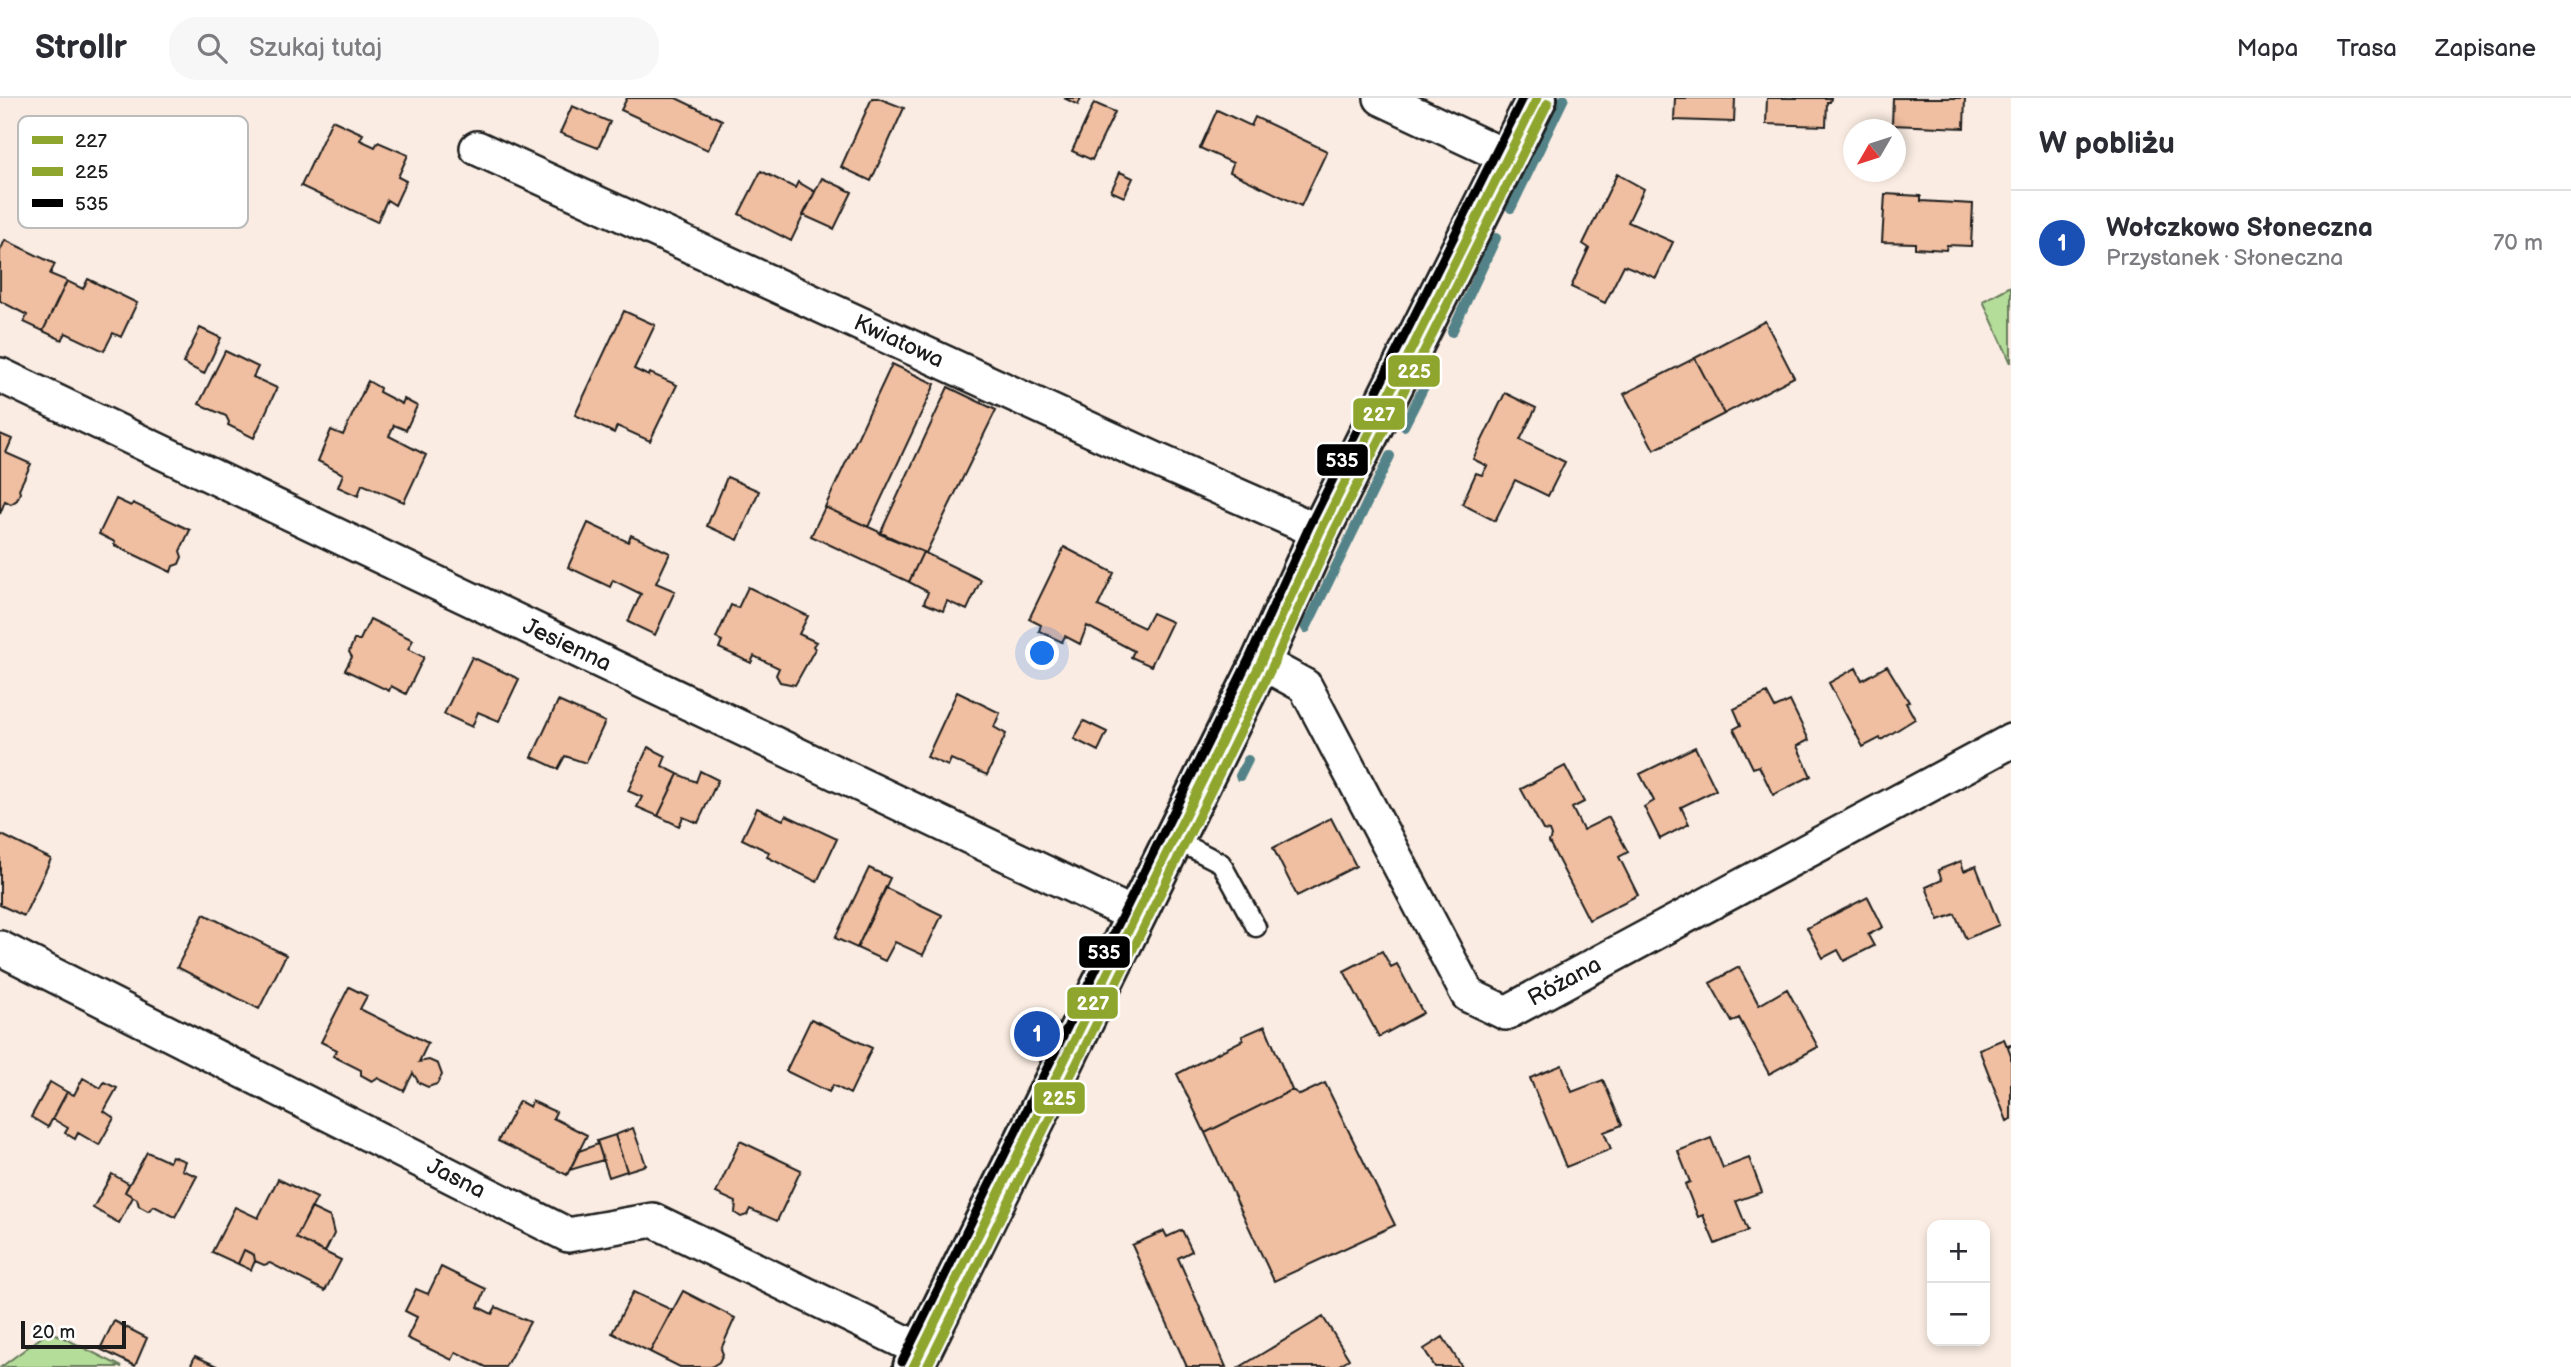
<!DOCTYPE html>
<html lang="pl">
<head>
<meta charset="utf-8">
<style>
  body { margin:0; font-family:"Balsamiq Sans",sans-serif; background:#f7f7f7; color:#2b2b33 }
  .controls { position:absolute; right:21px; bottom:21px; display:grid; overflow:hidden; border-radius:14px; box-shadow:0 4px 10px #0003 }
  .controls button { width:63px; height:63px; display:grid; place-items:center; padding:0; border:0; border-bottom:2px solid #e1e1e2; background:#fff; color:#2b2b33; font:35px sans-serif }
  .compass { position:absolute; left:1843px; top:21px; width:63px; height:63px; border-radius:50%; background:#fff; box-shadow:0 4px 10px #0003; rotate:231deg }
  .scale { position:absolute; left:21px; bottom:18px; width:105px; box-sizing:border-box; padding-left:7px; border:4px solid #1c1c1c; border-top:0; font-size:19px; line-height:24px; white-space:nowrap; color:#1c1c1c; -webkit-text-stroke:5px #fff; paint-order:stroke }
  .you { position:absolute; left:1043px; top:556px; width:24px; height:24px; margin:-18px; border:5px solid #fff; border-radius:50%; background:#1a73e8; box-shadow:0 0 0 10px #1a73e833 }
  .badge { display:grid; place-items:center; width:46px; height:46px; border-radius:50%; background:#1a73e8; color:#fff; font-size:23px; font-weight:700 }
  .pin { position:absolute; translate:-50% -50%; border:4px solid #fff; box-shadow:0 2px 7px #0006 }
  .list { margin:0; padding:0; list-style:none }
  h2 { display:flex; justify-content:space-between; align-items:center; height:91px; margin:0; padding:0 28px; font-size:30px }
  h2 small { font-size:23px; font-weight:400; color:#7c7c81 }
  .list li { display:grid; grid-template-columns:46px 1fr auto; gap:21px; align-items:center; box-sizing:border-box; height:105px; padding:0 28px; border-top:2px solid #e1e1e2 }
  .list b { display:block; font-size:26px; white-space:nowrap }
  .list p { margin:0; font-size:23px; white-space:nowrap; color:#7c7c81 }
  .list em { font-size:23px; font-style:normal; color:#7c7c81 }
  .icon { flex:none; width:38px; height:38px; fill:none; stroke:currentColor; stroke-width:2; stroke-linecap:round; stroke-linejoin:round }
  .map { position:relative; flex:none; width:2011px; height:1269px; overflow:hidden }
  header { display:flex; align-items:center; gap:42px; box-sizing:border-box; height:98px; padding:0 35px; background:#fff; border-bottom:2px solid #e1e1e2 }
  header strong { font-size:33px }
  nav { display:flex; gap:38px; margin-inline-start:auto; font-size:24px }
  .search { width:490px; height:63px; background:#f7f7f7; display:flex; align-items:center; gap:18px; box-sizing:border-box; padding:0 24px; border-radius:28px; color:#7c7c81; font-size:26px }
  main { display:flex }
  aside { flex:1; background:#fff }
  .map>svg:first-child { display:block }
  .green { fill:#b5dd9a; stroke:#687c5b; stroke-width:2 }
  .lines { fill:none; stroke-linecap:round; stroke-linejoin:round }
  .stream { stroke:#538389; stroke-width:10 }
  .building { fill:#f0bea0; stroke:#1c1c1c; stroke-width:2 }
  .lane-casing { stroke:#1c1c1c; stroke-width:23 }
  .street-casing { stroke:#1c1c1c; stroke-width:38 }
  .secondary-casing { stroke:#1c1c1c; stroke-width:44 }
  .lane { stroke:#fff; stroke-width:18 }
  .street { stroke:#fff; stroke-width:33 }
  .secondary { stroke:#fff; stroke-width:38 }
  .bus-1-casing { stroke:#fff; stroke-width:14 }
  .bus-2-casing { stroke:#fff; stroke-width:14 }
  .bus-3-casing { stroke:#fff; stroke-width:14 }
  .bus-1 { stroke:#8ea52e; stroke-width:9 }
  .bus-2 { stroke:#8ea52e; stroke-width:9 }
  .bus-3 { stroke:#000; stroke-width:9 }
  .labels { text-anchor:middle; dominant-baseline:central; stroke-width:7; stroke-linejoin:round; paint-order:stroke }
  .street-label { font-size:23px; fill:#1c1c1c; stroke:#fff }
  .key { fill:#fff; stroke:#bbb; stroke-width:2 }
  .key-label { font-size:19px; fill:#1c1c1c }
  .line-badge { stroke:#fff; stroke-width:2.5 }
  .badge-label { font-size:19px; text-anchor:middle; font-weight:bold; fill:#fff }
</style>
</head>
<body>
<header>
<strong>Strollr</strong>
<div class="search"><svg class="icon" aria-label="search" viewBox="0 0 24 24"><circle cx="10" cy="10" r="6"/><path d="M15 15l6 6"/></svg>Szukaj tutaj</div>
<nav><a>Mapa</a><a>Trasa</a><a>Zapisane</a></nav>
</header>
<main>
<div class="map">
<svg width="2011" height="1269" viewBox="0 0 2011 1269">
  <rect width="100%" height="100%" fill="#faece2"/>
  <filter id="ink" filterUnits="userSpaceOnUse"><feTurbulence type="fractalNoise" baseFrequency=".0143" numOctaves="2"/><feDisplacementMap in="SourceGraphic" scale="14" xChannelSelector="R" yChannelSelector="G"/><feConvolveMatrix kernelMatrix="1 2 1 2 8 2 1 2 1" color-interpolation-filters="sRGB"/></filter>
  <g filter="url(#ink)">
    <path class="green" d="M2011,188v77l-28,-62z
      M50,1233l72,36h-121z"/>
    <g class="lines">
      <path class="stream" d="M1511,110l53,-110
        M1452,234l44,-94
        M1404,328l30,-59
        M1306,530l84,-172
        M1240,678l8,-16"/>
    </g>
    <path class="building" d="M627,0h49l46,22 -14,30 -87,-40z
      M872,0h6l26,10 -33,73 -30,-14z
      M1064,0h17l-3,7z
      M1675,0h60l-1,24 -60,-2z
      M1767,0h64l-1,4h-3l-1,24 -60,-2z
      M1893,0h72l-1,30 -72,-3z
      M1094,5l21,9 -23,48 -20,-9z
      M572,8l38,16 -12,26 -38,-15z
      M1217,12l34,16 4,-9 72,34 -26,55 -71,-34 3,-9 -33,-15z
      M332,22l31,14 -3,6 15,7 3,-5 30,13 -10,22 8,4 -11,24 -8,-5 -10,22 -76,-36z
      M761,73l34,17 3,-6 17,10 -24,49 -52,-27z
      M1120,74l13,6 -9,19 -13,-6z
      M1617,76l27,15 -16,33 45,20 -17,36 -32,-13 -19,38 -34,-16 18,-39 -6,-4z
      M822,80l30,14 -18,37 -31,-14z
      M1885,96l36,2v5l52,3 -2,42 -24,-1 -1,5 -31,-2v-5l-33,-1z
      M5,142l50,24 -5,10 17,7 -24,50 -19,-9 3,-7 -27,-14v-50z
      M88,181l49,24 -16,34 -8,-4 -9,18 -38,-18 -4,7 -19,-9 24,-50 16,8z
      M624,213l31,14 -21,44 15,7 1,-3 27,12 -27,56 -33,-15 -3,7 -39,-18z
      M1765,223l29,56 -70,37 -29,-56z
      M200,230l21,10 -17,36 -21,-11z
      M225,253l33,16 -5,10 24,11 -23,50 -26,-13 1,-3 -3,-6 -27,-12z
      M1695,260l29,56 -70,36 -30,-56z
      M892,266l43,20 -67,143 -43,-20z
      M368,283l12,7 -1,4 23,12 2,-5 13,7 -11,24 -12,-5 -5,11 37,19 -22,47 -42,-18 -4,12 -20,-9 5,-13 -25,-13 13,-31 12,5z
      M948,289l48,23 -70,143 -46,-19z
      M1505,295l31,15 -16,32 45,22 -17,34 -33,-16 -20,41 -33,-17 14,-31 6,2 5,-9 -14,-7z
      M0,336l12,5 -6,14 25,11 -12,25 1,4 -3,7 -6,4 -6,-3 -5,13z
      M727,379l32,14 -21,49 -31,-14z
      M116,401l15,7 2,-3 57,27 -10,21 2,6 -3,7 -6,2 -2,6 -57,-27 1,-3 -16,-8z
      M825,409l98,45 -14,30 -98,-46z
      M588,425l40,19 3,-7 39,18 -14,30 19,8 -20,44 -27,-13 13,-28 -28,-14 -3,7 -42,-20z
      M1064,449l50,26 -16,33 46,22 8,-15 20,9 -21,44 -20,-9 3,-6 -47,-25 -7,18 -15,-8 -3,6 -23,-11 2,-6 -12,-6z
      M923,454l58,28 -14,30 -20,-9 -4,10 -19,-8 4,-11 -19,-10z
      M748,489l60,29 -9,18 17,8 -3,4 2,3 -20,36 -15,-3 -4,-7 3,-7 -25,-12 -3,7 -32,-15 3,-7 -6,-3 15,-33 7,3z
      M370,521l43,21 -5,9 16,8 -18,37 -15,-8 -2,5 -44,-21 7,-13 -3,-5 5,-12h6z
      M472,559l47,22 -20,42 -21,-9 -6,15 -28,-13z
      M1887,568l22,36 -3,1 9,16 -34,21 -1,-2 -17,9 -34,-64 27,-15 6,12z
      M957,594l43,21 -6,14 12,7 -19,41 -36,-16 -3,7 -21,-9z
      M1767,595l8,15 15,-7 19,39 -12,6 14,30 -38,19 -14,-29 -6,2 -19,-39 7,-4 -7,-16z
      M558,603l47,21 -19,41 -21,-7 -7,13 -26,-12z
      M1084,623l23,11 -9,19 -24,-12z
      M648,649l18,9 -4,10 16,8 -20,42 -21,-9 5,-10 -14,-6z
      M1695,649l21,43 -35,17 8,17 -29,15 -16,-32 10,-6 -14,-27z
      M1565,668l19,36 -12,6 11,22 26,-13 19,35 -9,5 19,38 -49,25 -40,-78 2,-6 -2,-5 -6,-1 -22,-41z
      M700,673l18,9 -20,43 -15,-6 -4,9 -21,-10 20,-42 18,8z
      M757,710l26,12 3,-5 51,24 -20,43 -50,-25 2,-5 -27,-13z
      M1331,720l25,48 -59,30 -24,-48z
      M0,736l51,25 -27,57 -24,-11z
      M1961,763l3,10 12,-5 23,59 -33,14 -11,-25 -16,6 -13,-33 16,-7 -4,-10z
      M869,770l21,10 -33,70 -22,-10z
      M886,790l56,27 -19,40 -28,-13 -10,19 -28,-13z
      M1868,799l15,30 -15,8 6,11 -30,15 -6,-11 -15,8 -16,-30z
      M204,816l82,41 -27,54 -82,-42z
      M1382,853l9,16 6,-3 26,49 -44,24 -35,-66z
      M1739,869l20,38 28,-16 31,58 -49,27 -30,-56 -7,4 -22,-39z
      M349,889l18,9 -7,13 68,34 -9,19 10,-2 9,4 4,11 -5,9 -9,3 -9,-4 -6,-10 -9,18 -27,-13 -5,3 -11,-6v-5l-28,-14 4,-6 -16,-8z
      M811,921l61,29 -22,46 -17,-9 -4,7 -43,-21z
      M1265,928l27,64 -87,43 -28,-59 66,-34 -1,-4z
      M2004,941l3,7 4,-1 -3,3 3,8v63l-4,2 -28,-72z
      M1562,967l10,27 31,-12 19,45 -18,7 7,17 -45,18 -36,-89z
      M83,980l18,10 3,-6 13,6 -13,23 10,7 -15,27 -21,-12 -3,6 -10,-6 3,-5 -15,-9 14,-27 7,3z
      M50,984l17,10 -19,35 -17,-10z
      M1325,985l70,142 -121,56 -69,-148 87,-43 8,5z
      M519,1003l11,6 2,-6 17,8 7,3 -3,6 34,17 -20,40 -69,-34z
      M633,1030l13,37 -19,6 -12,-36z
      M615,1037l12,36 -18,6 -12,-36z
      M1711,1040l12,30 26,-10 13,34 -26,9 12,30 -33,13 -12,-29 -5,2 -13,-33 5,-2 -12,-31z
      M740,1043l61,29 -24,51 -27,-12 -3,6 -6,2 -6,-4 1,-11 -20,-9z
      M598,1046l5,16 -33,10 9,-19z
      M147,1054l22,10 3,-6 13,5 -3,9 15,6 -22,41 -21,-11 -6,5 -9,-5 -2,-7 -12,-7z
      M112,1076l17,10 -4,8 8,5 -14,26 -26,-15z
      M278,1081l39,19 -21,40 45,22 -16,31 -55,-28 -6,2 -9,-4 -1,-6 -10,-5 -6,14 -26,-12 23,-45 23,11z
      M311,1110l19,9 4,17 -9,18 -29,-14z
      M1182,1132l10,21 -14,7 48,109h-39l-55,-122 32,-14 3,6z
      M244,1152l10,5 1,6 -4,9 -13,-6z
      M441,1169l45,22 -8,18 14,7 4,-7 34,15 -25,45h-19l-30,-15 -4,8 -45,-22 10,-21 -12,-6 11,-22 12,5z
      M683,1193l52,27 -14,31 2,5 -4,8 -8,5h-31l-30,-15z
      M633,1194l39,18 -22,42 -38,-19z
      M1323,1219l26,42 -13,8h-96z
      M114,1223l33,17 -12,28 -35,-17z
      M1443,1239l19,30h-27l-11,-18z
      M195,1258l22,10 -1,1h-26z"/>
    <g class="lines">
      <g class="lane-casing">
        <path id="lane" d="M1174,741l47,24 35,64"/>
      </g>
      <g class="street-casing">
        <g id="street">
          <path d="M1381,0l128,60"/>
          <path id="s1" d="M477,50l682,313 161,71"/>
          <path id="s2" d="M0,277l1136,541"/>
          <path id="s3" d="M1261,564l44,24 163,309 38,18 505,-272"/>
          <path id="s4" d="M0,850l568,287 85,-15 268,130"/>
        </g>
      </g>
      <g class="secondary-casing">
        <path id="secondary" d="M913,1269l348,-705 59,-130 217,-434"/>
      </g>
      <use href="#lane" class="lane"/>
      <use href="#street" class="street"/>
      <use href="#secondary" class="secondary"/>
      <g class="bus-1-casing">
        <path id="bus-1" d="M913,1269l348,-705 59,-130 217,-434"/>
      </g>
      <g class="bus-2-casing">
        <path id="bus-2" d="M927,1269l345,-700 59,-130 217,-434"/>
      </g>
      <g class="bus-3-casing">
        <path id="bus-3" d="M902,1264l348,-705 59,-130 214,-429"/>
      </g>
      <use href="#bus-1" class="bus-1"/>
      <use href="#bus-2" class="bus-2"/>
      <use href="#bus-3" class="bus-3"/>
    </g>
  </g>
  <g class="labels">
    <g class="street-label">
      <text stroke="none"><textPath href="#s1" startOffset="464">Kwiatowa</textPath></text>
      <text stroke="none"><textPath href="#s2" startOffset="628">Jesienna</textPath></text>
      <text stroke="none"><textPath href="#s3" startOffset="508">Różana</textPath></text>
      <text stroke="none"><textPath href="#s4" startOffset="511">Jasna</textPath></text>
    </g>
  </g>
  <rect x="18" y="18" width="230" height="112" rx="10" class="key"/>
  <rect x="32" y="38" width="31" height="8" fill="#8ea52e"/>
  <rect x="32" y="69" width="31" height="9" fill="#8ea52e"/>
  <rect x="32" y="101" width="31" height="8" fill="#000"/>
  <g class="key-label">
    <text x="75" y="49">227</text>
    <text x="75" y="80">225</text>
    <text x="75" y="112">535</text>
  </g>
  <g class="line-badge">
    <rect x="1387" y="256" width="54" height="34" rx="7" fill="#8ea52e"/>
    <rect x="1352" y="299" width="54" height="34" rx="7" fill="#8ea52e"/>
    <rect x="1316" y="345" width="53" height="34" rx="7" fill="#000"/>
    <rect x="1078" y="837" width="53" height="34" rx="7" fill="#000"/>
    <rect x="1066" y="888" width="53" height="34" rx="7" fill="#8ea52e"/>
    <rect x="1033" y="983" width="53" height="34" rx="7" fill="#8ea52e"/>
  </g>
  <g class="badge-label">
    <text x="1414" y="280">225</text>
    <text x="1379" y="323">227</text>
    <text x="1342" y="369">535</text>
    <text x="1104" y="861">535</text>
    <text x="1093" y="912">227</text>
    <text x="1059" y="1007">225</text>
  </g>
</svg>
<div class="controls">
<button>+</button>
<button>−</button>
</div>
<svg class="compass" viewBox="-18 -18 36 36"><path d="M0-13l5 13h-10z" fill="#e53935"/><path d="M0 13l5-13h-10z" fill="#7c7c81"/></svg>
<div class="scale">20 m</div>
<div class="you"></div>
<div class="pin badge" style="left:1037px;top:936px;background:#1a4fb4">1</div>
</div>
<aside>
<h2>W pobliżu<small></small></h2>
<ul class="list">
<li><span class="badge" style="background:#1a4fb4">1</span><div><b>Wołczkowo Słoneczna</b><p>Przystanek · Słoneczna</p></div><em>70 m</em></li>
</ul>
</aside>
</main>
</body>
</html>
